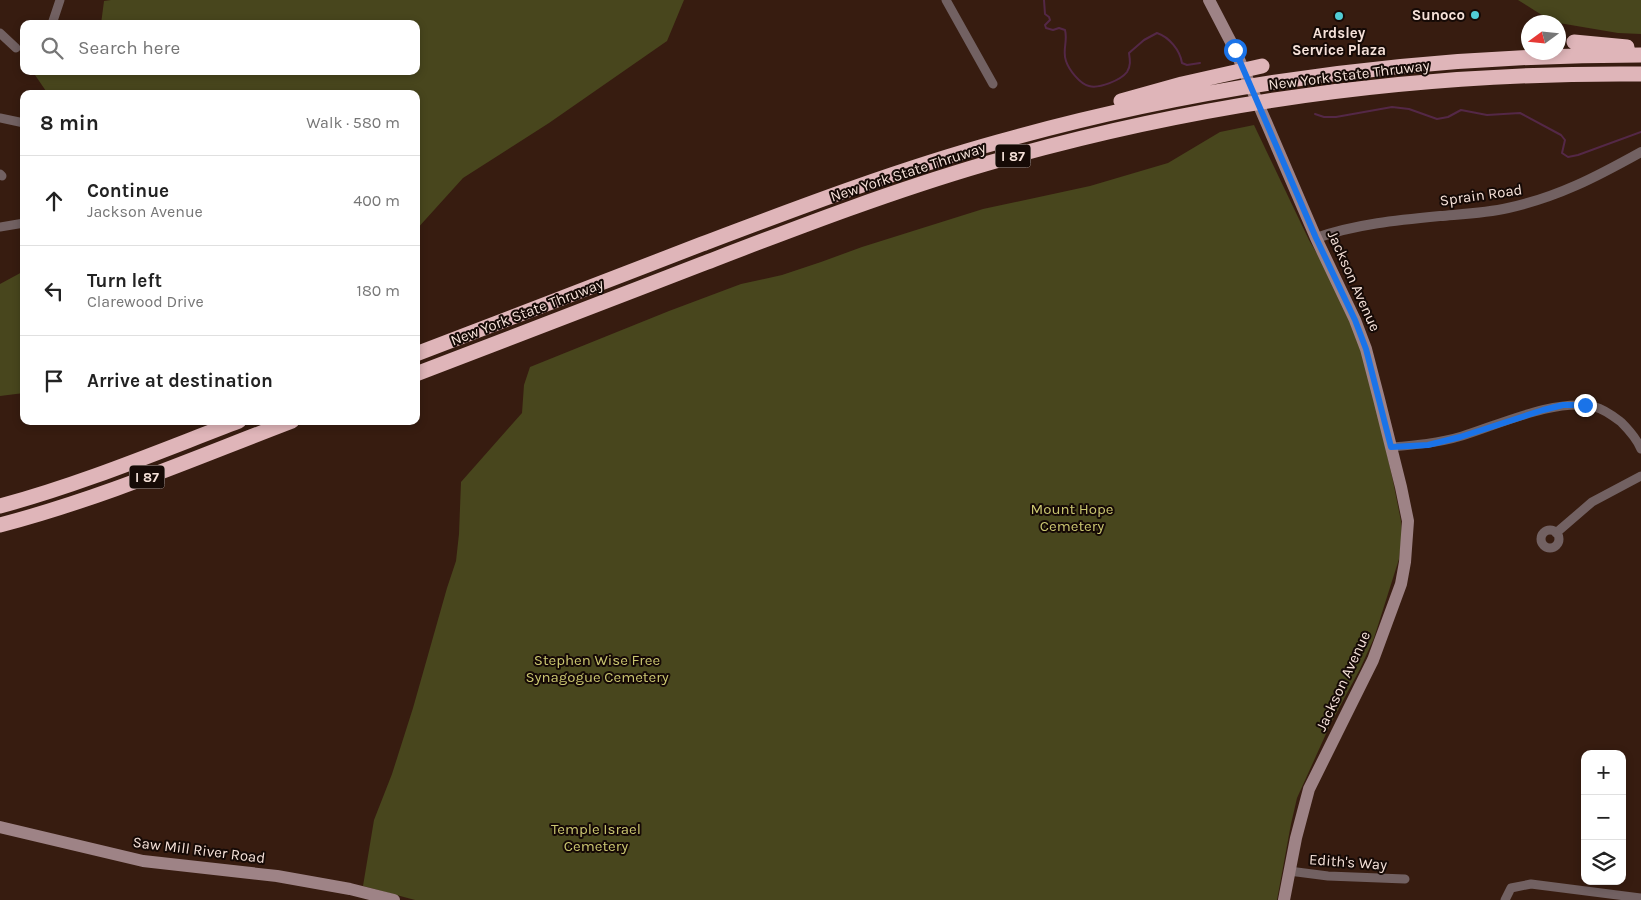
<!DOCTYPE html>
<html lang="en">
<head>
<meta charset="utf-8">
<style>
  body { margin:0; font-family:Karla,sans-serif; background:#f2f2f2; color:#222 }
  .controls { position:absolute; right:15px; bottom:15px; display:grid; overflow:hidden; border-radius:10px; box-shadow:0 2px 8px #0003 }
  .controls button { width:45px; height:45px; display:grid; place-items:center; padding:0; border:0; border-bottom:1px solid #e0e0e0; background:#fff; color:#222; font:25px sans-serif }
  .compass { position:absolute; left:1521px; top:15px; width:45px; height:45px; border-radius:50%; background:#fff; box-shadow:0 2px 8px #0003; rotate:255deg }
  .stop { position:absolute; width:15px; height:15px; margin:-11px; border:4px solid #1a73e8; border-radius:50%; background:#fff }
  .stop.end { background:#1a73e8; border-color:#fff; box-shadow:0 1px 5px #0008 }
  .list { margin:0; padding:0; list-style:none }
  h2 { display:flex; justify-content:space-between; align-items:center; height:65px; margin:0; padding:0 20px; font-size:21px }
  h2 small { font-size:16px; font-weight:400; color:#767676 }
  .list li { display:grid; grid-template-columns:32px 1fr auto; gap:15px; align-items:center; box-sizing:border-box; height:90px; padding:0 20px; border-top:1px solid #e0e0e0 }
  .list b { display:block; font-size:19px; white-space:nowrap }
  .list p { margin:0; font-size:16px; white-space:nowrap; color:#767676 }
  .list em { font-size:16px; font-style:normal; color:#767676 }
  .icon { flex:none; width:28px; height:28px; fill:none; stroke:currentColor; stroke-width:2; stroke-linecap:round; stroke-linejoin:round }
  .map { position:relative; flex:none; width:1641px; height:900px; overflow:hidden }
  .search { position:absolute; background:#fff; box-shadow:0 2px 8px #0003; left:20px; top:20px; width:400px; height:55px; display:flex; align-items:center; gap:12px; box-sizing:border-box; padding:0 18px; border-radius:10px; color:#767676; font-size:19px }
  .panel { position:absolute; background:#fff; box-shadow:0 2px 8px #0003; left:20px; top:90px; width:400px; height:335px; border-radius:10px }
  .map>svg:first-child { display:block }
  .green { fill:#48461d }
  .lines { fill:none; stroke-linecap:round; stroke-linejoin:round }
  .stream { stroke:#542847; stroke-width:2 }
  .minor { stroke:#726162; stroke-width:9 }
  .tertiary { stroke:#726162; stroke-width:10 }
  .secondary { stroke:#9e8386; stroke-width:12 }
  .motorway { stroke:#dfb5b9; stroke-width:15 }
  .route { stroke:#1a73e8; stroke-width:6 }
  .poi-dot { fill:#51ccd5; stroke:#160a06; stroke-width:2 }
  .labels { text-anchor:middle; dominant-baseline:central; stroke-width:4; stroke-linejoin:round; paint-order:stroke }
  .shield { fill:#160a06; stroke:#b2a09a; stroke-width:1 }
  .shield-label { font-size:14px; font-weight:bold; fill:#f5e1d9 }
  .poi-label { font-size:15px; font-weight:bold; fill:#f5e1d9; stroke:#160a06; text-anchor:end }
  .street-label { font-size:15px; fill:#f5e1d9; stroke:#160a06 }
  .park-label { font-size:15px; fill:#cbc771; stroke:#160a06 }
</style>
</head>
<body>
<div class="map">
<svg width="1641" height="900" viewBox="0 0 1641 900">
  <rect width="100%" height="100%" fill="#371c10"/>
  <path class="green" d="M111,0h573l-17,41 -118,82 -86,55 -47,52v-136h-368l-13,-19v-4h381v-47h-315l3,-23z
    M1518,0h123v34l-23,-1 -65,-11z
    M1254,125l55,115 25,43 31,72 28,126 8,40 1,13 -3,25 -25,79 -14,31 -30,56 -33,73 -6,26 -14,76h-862l-52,-14 11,-66 18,-46 21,-66 34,-120 9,-27 3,-27 2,-52 61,-69 2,-28 6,-18 139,-56 72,-27 41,-9 39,-13 41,-15 121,-38 107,-23 78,-23 52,-31z
    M24,271v122l-24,3v-112z"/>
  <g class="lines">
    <path class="stream" d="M1044,0l1,14 4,3 1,3 -5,5 1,3 7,2 6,-2 6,2c3,11 -3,21 1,31 3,9 14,23 23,25 10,3 32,-6 38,-14 4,-6 3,-12 2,-19l15,-13 13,-7c12,4 23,17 25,30l5,2 13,-2
      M1315,114l9,3h12l56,-10 17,2 28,10 11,-2 13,-7 26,5 33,-2 41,22 4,5 -3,13 6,4 10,-2 63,-23"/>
    <path class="minor" d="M946,0l47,84
      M52,24l8,-24
      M0,33l16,15
      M0,118l24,5
      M0,174l2,2
      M0,227l24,-4
      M1391,447c24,-2 48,-4 71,-11 36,-11 96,-39 133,-29 9,2 18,9 26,15 8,8 16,17 20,27
      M1541 539a9 9 0 1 1 18 0a9 9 0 1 1-18 0Z
      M1556,533l36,-31 49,-26
      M1289,871l39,5 77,3
      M1505,900l6,-12 20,-4 110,14"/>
    <path class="tertiary" d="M1316,238c40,-14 82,-18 124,-22 23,-2 46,-3 68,-8 50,-11 88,-31 133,-56"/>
    <path class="secondary" d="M1209,0l26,50 81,188 39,82 11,29 13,50 22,88 7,34 -3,41 -4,22 -28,76 -64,129 -13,49 -12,62
      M0,827l143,34 134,15 73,13 44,11"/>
    <path class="motorway" d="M1574,42l53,5
      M1121,101l61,-17 80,-18
      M416,354c96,-37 191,-73 286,-110 98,-37 195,-74 296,-102 209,-59 426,-87 643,-87
      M416,374c96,-37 191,-73 286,-110 94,-36 187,-72 283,-100 213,-62 435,-92 656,-90
      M0,506c82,-22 160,-55 239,-85
      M0,525c100,-26 195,-67 292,-104"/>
  </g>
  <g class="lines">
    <path class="route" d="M1235,50l81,188 39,82 11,29 25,98 37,-2 32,-8 83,-27 20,-5h22"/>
  </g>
  <g class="poi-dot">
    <circle cx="1475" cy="15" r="5"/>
    <circle cx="1339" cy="16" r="5"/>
  </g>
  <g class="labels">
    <g class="shield">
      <rect x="995.5" y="144.5" width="35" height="23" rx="4"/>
      <rect x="129.5" y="465.5" width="35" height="23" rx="4"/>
    </g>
    <g class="shield-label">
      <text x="1013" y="156">I 87</text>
      <text x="147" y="477">I 87</text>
    </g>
    <g class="poi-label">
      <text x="1465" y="15">Sunoco</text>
      <text x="1339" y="33" text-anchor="middle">Ardsley<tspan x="1339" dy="17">Service Plaza</tspan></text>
    </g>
    <g class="street-label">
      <text transform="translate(1349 75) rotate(-7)">New York State Thruway</text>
      <text transform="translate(908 172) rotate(-18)">New York State Thruway</text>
      <text transform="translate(1481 195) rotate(-8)">Sprain Road</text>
      <text transform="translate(1354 281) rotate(66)">Jackson Avenue</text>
      <text transform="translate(527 312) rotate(-21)">New York State Thruway</text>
      <text transform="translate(1343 681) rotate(-65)">Jackson Avenue</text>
      <text transform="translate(199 850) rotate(7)">Saw Mill River Road</text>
      <text transform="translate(1348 862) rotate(4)">Edith's Way</text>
    </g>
    <g class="park-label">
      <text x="1072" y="509">Mount Hope<tspan x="1072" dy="17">Cemetery</tspan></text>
      <text x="597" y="660">Stephen Wise Free<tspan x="597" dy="17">Synagogue Cemetery</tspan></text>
      <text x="596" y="829">Temple Israel<tspan x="596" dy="17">Cemetery</tspan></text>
    </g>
  </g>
</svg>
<div class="controls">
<button>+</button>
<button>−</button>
<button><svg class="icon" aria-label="layers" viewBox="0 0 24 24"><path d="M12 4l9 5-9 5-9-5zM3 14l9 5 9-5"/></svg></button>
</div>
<svg class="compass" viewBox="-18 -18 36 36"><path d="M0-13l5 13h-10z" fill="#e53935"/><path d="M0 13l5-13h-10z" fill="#767676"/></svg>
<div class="stop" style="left:1235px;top:50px"></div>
<div class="stop end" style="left:1585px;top:405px"></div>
<div class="search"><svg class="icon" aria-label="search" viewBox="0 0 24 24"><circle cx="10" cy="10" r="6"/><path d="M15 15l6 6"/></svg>Search here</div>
<section class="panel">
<h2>8 min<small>Walk · 580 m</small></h2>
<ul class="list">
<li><svg class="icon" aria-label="ahead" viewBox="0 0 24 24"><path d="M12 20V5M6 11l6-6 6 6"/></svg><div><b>Continue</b><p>Jackson Avenue</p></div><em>400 m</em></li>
<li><svg class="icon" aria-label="left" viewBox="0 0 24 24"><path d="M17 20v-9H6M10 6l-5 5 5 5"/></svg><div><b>Turn left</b><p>Clarewood Drive</p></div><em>180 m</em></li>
<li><svg class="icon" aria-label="arrive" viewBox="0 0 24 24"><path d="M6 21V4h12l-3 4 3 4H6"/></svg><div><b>Arrive at destination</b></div></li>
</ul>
</section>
</div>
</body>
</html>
